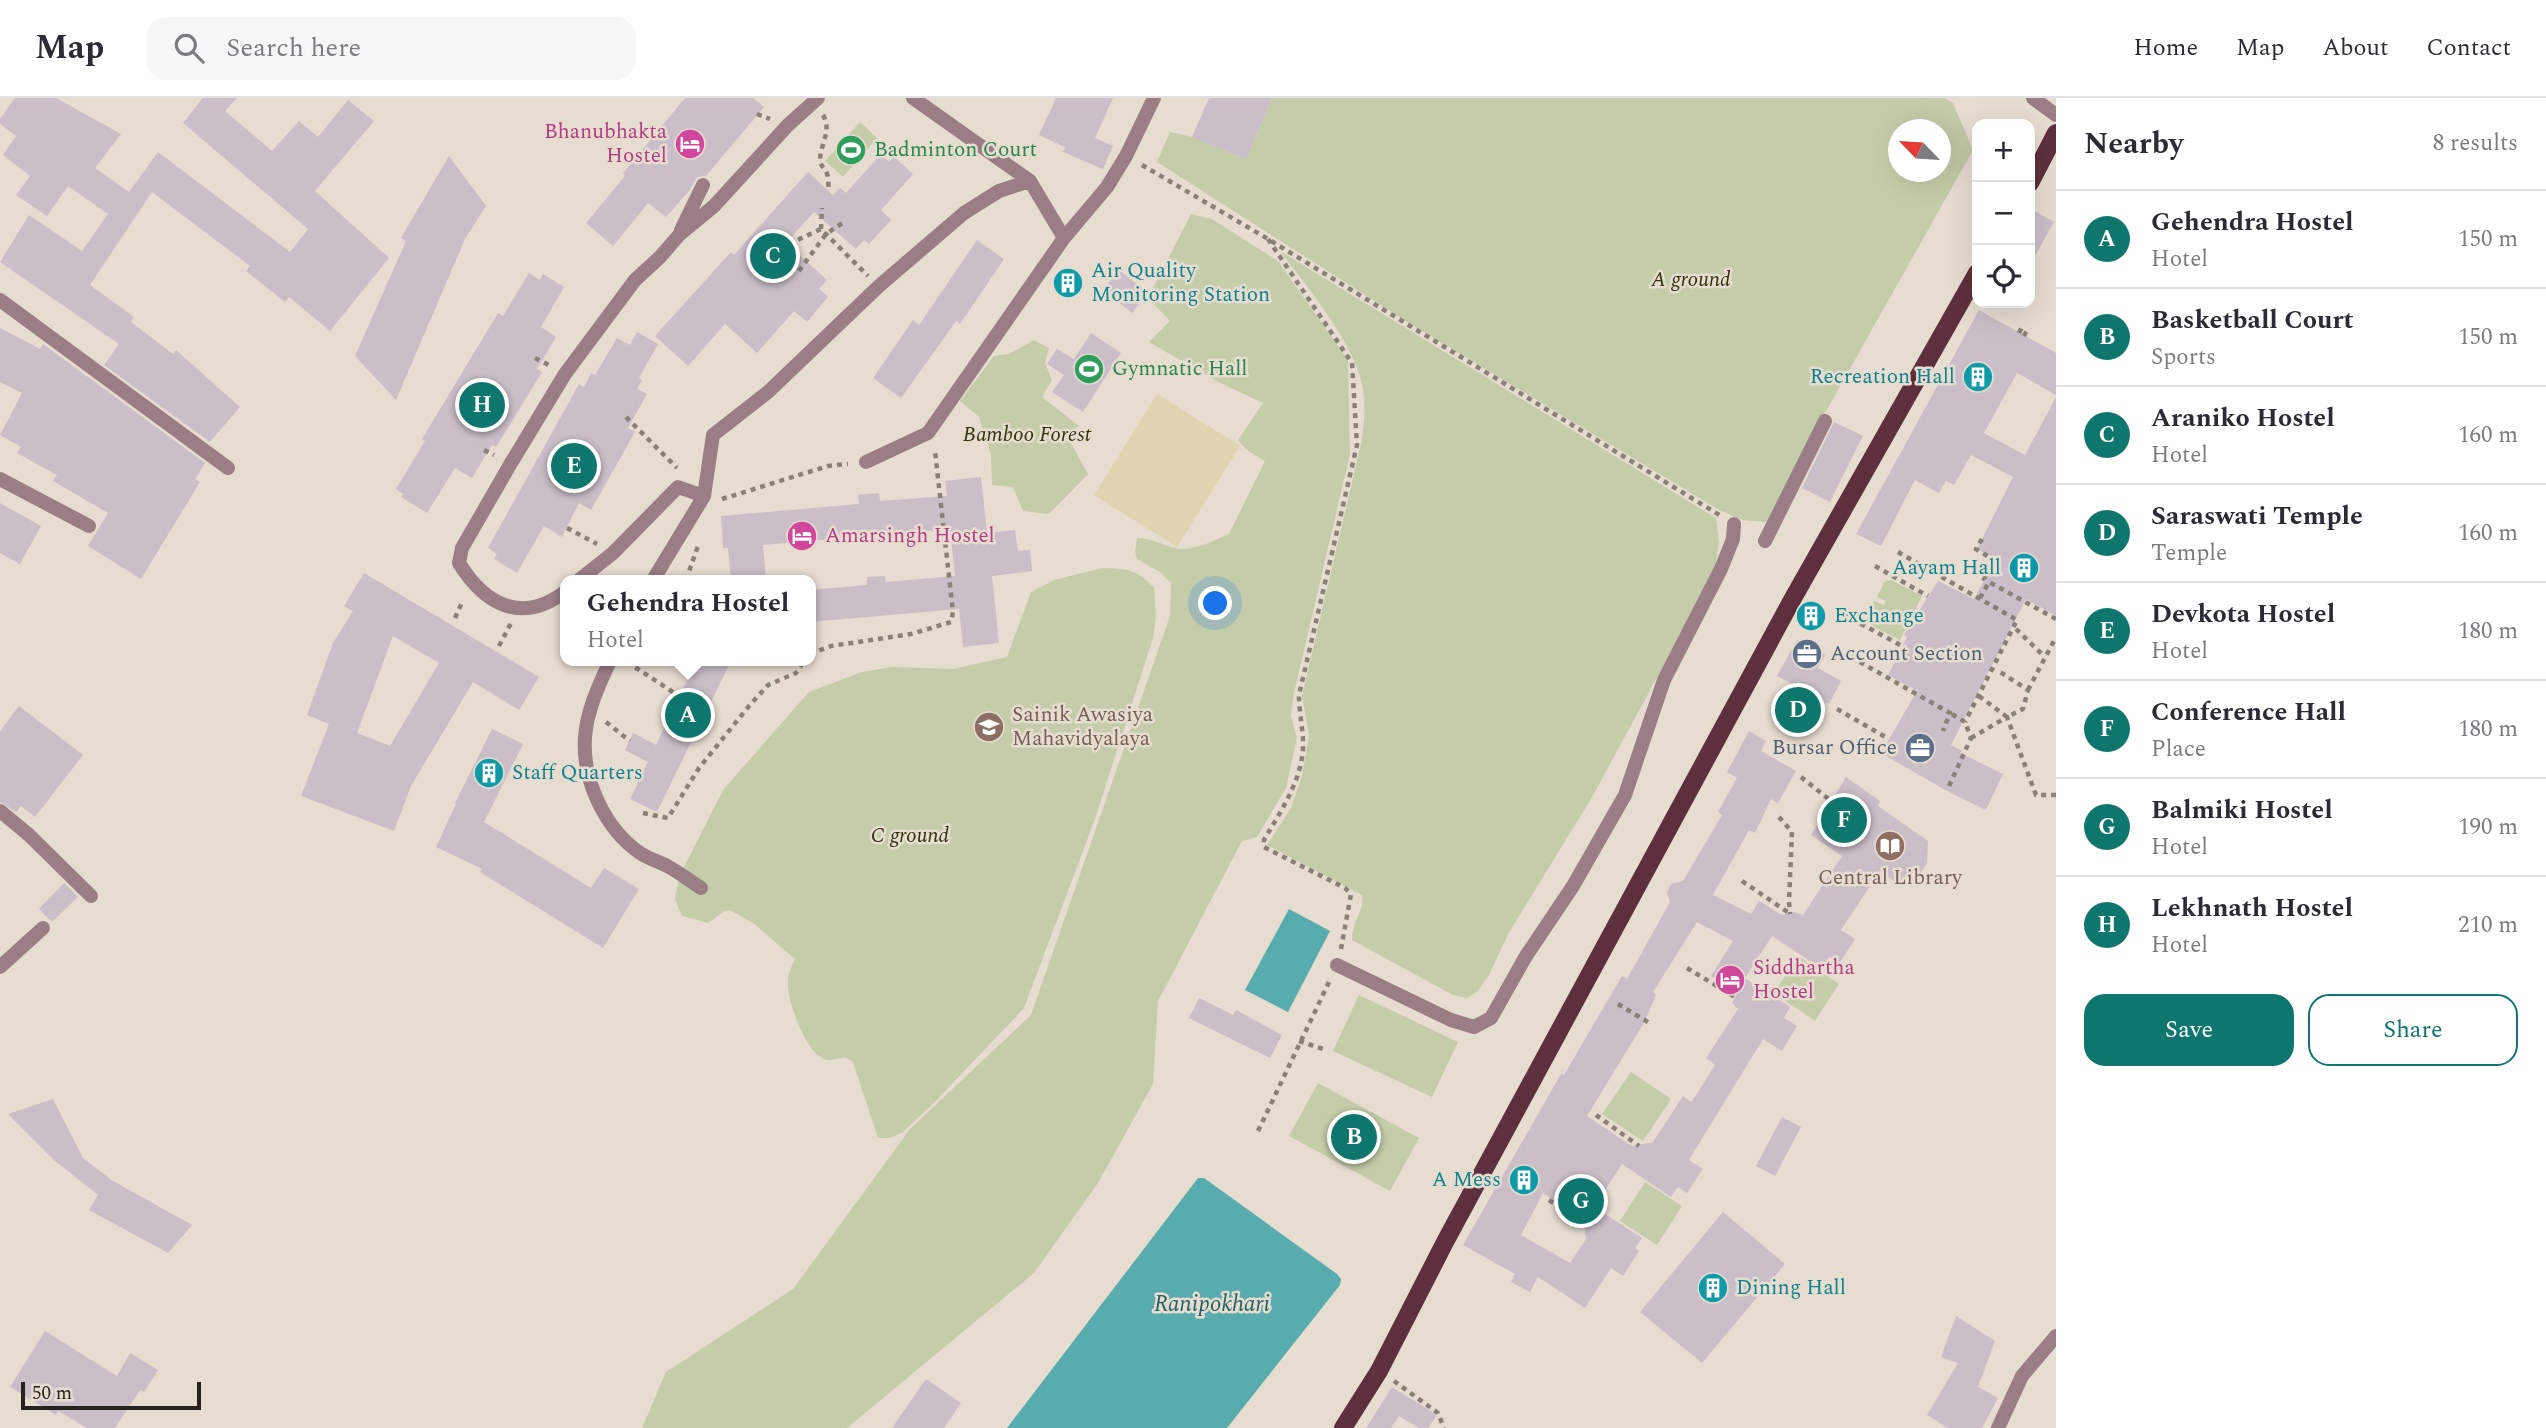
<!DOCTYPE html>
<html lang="en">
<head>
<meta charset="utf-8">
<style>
  body { margin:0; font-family:Spectral,serif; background:#f7f7f7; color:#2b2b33 }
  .controls { position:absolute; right:21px; top:21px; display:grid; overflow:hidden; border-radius:14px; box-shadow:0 7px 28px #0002 }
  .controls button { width:63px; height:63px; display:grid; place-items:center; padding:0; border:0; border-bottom:2px solid #e1e1e2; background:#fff; color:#2b2b33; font:35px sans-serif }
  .compass { position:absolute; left:1888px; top:21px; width:63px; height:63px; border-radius:50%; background:#fff; box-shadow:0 7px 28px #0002; rotate:295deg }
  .scale { position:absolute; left:21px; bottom:18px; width:180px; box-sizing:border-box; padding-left:7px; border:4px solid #25211d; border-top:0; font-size:19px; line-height:24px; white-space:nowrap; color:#25211d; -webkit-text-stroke:5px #e7dcd0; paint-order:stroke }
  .you { position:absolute; left:1216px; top:506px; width:24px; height:24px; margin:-18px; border:5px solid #fff; border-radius:50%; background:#1a73e8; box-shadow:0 0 0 10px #1a73e833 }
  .badge { display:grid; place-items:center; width:46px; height:46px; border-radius:50%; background:#0f766e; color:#fff; font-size:23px; font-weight:700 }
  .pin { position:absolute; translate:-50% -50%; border:4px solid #fff; box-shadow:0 2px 7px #0006 }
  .popup { position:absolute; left:560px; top:477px; width:256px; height:91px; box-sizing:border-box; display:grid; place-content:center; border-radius:14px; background:#fff; filter:drop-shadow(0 2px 5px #0005); font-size:23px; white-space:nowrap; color:#7c7c81 }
  .popup b { font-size:26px; color:#2b2b33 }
  .popup::after { content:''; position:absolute; left:50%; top:100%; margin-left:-14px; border:14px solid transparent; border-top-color:#fff }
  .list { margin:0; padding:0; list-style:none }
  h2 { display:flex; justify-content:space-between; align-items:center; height:91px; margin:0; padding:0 28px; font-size:30px }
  h2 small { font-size:23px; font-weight:400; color:#7c7c81 }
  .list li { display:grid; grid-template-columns:46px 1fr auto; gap:21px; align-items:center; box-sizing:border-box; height:98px; padding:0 28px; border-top:2px solid #e1e1e2 }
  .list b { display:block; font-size:26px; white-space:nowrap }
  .list p { margin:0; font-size:23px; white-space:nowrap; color:#7c7c81 }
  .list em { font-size:23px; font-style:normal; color:#7c7c81 }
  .actions { display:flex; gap:14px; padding:21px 28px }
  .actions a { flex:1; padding:16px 0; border:2px solid #0f766e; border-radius:21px; text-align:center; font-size:24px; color:#0f766e }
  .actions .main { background:#0f766e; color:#fff }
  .icon { flex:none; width:38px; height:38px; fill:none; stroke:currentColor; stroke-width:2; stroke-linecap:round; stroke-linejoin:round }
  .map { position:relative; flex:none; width:2056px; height:1330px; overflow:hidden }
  header { display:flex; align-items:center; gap:42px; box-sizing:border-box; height:98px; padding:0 35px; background:#fff; border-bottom:2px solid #e1e1e2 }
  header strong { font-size:33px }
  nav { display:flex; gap:38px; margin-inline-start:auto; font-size:24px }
  .search { width:490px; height:63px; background:#f7f7f7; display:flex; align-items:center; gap:18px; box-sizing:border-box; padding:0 24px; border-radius:21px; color:#7c7c81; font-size:26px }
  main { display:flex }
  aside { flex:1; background:#fff }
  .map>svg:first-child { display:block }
  .green { fill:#c5cca9; fill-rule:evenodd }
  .sand { fill:#ded5b0 }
  .water { fill:#59acae }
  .building { fill:#cabec9; fill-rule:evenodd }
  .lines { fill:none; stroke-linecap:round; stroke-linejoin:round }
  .path { stroke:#888178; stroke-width:4.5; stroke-dasharray:5 5; stroke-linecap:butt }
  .service { stroke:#9a7e84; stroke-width:14 }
  .minor { stroke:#9a7e84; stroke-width:14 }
  .primary { stroke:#5e303c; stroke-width:18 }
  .labels { text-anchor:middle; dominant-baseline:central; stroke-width:5; stroke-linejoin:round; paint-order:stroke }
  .hotel-label { font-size:21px; fill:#b23c85; stroke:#e7dcd0; text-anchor:start }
  .leisure-label { font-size:21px; fill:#27864d; stroke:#e7dcd0; text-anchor:start }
  .culture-label { font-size:21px; fill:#0d838f; stroke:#e7dcd0; text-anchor:start }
  .park-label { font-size:21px; font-style:italic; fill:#2f3506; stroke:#e7dcd0 }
  .service-label { font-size:21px; fill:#4e5e75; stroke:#e7dcd0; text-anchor:start }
  .education-label { font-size:21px; fill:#785e54; stroke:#e7dcd0; text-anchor:start }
  .water-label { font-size:23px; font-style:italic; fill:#1f6365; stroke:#e7dcd0 }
</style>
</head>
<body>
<header>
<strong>Map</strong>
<div class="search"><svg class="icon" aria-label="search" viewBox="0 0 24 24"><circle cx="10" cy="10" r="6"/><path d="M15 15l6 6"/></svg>Search here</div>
<nav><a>Home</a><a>Map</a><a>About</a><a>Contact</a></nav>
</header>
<main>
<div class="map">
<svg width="2056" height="1330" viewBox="0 0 2056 1330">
  <rect width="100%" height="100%" fill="#e7dcd0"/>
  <path class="green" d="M1272,0h672l9,5 20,47 -148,263 -56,109 -26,-2 -24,-10 -310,-187 -252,-161 13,-30 22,5 54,22zM1898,32h42v42h-42z
    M860,24l17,16 -34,39 -18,-16z
    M1191,116l21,5 66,42 70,99 2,94 -56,239 -3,23 6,22 -11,50 -29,49 -15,4 -84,160 -5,83 -55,99 -64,90 -187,155h-205l24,-56 127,-83 117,-160 121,-114 139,-399 1,-33 -11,-11 -23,-13 -2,-8 2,-13c18,1 22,6 38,10 17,4 38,-7 54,-14l36,-73 -18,-11 -9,-10 25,-37 -45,-21 -69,-40 21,-21 -22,-23z
    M1280,153l436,267 3,24 -4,29 -124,228 -83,135 -19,41 -11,16 -11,7 -14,-3 -101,-55c-1,-17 13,-29 10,-45l-95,-50 24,-37 11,-32 7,-41 -7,-39 59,-252c3,-18 5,-36 2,-54 -6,-44 -56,-103 -83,-139z
    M1034,242l15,8 -4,15 7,17 -10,17 37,29 -12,10 21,38 -39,40 -26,-3 -10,-24 -21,-2 -1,-31 -12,-37 -19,-16 34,-45 15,-2z
    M1102,470c25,1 34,0 52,20l2,29 -3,21 -58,181 -71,189 -91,96 -30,28 -13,6h-12l-25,-76 -8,-5c-5,1 -12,3 -17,3 -21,-2 -40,-57 -40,-75 -1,-10 3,-17 7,-26l-42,-36 -23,-13 -7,2 -15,11 -26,-7 -7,-17 4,-22 44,-87 86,-98 53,-20 30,-5 61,2 54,-12 24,-65 23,-12z
    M1891,482l31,16 -22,44 -26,-13 -8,-10 8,-16 10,4 2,-4 -9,-4 7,-15z
    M1798,858l41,28 -24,37 -41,-28z
    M1359,897l99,47 -26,55 -99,-46z
    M1631,974l40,27 -28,42 -41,-27z
    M1318,985l101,55 -29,53 -101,-55z
    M1645,1084l37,24 -25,39 -37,-24z"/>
  <path class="sand" d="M1157,296l83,52 -63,101 -83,-52z"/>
  <path class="water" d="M1289,811l41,22 -42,81 -43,-22z
    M1198,1080h6l133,96 4,5 -1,6 -113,143h-220z"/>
  <path class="building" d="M15,0h41l65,36 -26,34 34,24 29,-40 132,100 18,-23 -125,-106 20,-25h34l-12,13 47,40 27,-30 19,16 30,-37 26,21 -59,70 74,67 -59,73 -41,-34 -4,5 -39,-31 4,-5 -98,-74 -62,93 44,32 -3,5 42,32 3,-4 64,57 -30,35 -106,-77 15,-21 -119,-82 29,-47 53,36 26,-37 -40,-28 -21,30 -31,-21 14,-19 -27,-21 13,-19 -16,-12v-5z
    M685,0h68l11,9 -58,69 -9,1 -7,13 -24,27 -18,-14 -35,43 -27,-23 39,-47 -2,-3z
    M1056,0h57l-18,40 18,8 -10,23 -40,-17 2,-5 -26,-12z
    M1209,0h63l-26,61 -54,-22z
    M881,56l8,8 5,-5 19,17 -32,36 10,10 -22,24 -5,-4 -8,9 -42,-37 -28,31 41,37 -8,9 9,8 -21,25 -13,-11 -37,42 -32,-29 -37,42 -33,-30 76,-84 3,3 74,-83 25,23 7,-7 6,5z
    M449,58l37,50 -21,33 -69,161 -41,-44 51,-115 -5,-3z
    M2030,110l24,14 -24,43z
    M977,142l27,19 -44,65 -4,-3 -55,77 -28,-20 40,-58 6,5z
    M1119,172l29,23 -16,20 -29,-23z
    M529,175l11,7 3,-6 21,13 -23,40 15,10 -19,32 5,3 -46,75 -4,-2 -20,33 -17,-10 -28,45 -26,-16 2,-3 -7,-5 29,-48 -3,-2 76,-126 5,3z
    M1979,212l77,43v42l-39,-22 -33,60 41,22 31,-58v219l-30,-17 -75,146 11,6 -2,2 43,21 -17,36 -39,-19 -66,-38 36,-62 -29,-16 19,-38 -3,-2 34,-54 36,18 22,-40 -19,-10 36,-72 -42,-22 -17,30 -8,-4 -7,12 -24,-13 -34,66 -25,-12z
    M0,230l40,21 3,-5 162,119 -10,16 5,3 -59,97 -53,-33 20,-33 -55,-32 4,-6 -40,-22 4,-6 -21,-12 22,-42 -22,-11z
    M637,234l21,12 -19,34 3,2 -5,9 10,5 -19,34 7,4 -44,78 -12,-7 -17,34 -18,-11 -27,47 -23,-14 3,-5 -9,-6 91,-164 5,3 7,-14 4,2 22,-37 13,7z
    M1091,235l30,20 -38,59 -31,-20 12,-17 -17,-11 10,-15 17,10z
    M1834,324l29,14 -33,66 -28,-14z
    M981,379l6,56 28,-3 3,21 12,-1 2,21 -40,5 7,67 -36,4 -4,-38 -149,13v-32l57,-5v-8l18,-1 1,6 69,-6 -5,-47 -187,16 3,35h-35l-3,-32h-5l-2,-32 138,-12 -1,-9 10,-1 11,-1 1,8 67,-5 -2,-15z
    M0,405l41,23 -21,38 -20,-11z
    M364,475l175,104 -20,33 -46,-28 -62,104 -17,45 -93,-35 28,-72 -22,-9 26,-72 20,-32 -9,-5zM393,538l46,27 -49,83 -33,-13z
    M1797,542l28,15 -7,13 23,13 -12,23 -52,-28z
    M696,563h35l-74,151 -27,-13 18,-37 -23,-12 8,-17 23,12z
    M19,608l64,49 -48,62 -14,-11 -5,6 -16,-10v-71z
    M492,631l31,15 -39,78 107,66 13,-20 35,21 -36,59 -123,-76 2,-3 -46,-22 20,-43 -1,-1z
    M1749,633l17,10 -5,10 35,20 -18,32 -7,-4 -16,34 -6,-3 -36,65 38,19 8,-13 23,14 11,-3 10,3 39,-59 -31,-21 35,-58 34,24 -2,5 50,35 -1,22 -10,16 -17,6 -20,-14 -39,59 14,9 -16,25 -10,-7 -7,12 -50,-33 -27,42 45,29 -6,11 13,8 -15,25 -19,-12 -74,121 14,9 -16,24 -9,-6 -7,10 -49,-33 -28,43 48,31 -7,10 4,3 -16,25 -12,-8 -26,40 -47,-31 -8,15 -19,-10 4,-8 -52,-29 98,-171 3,1 58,-99 5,3 43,-77 -3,-9 4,-9 12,-3 39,-66 -4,-3 19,-34 -10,-6zM1697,824l36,19 -22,35 25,19 -4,8 6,6 -32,49 9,7 -20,32 -4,5 -8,-6 -30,46 -21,4 -45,-30 58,-95 11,-26 -3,-3zM1543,1095l41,28 2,18 -16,24 -49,-28z
    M64,785l14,14 -26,25 -13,-13z
    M1199,900l34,17 3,-5 46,25 -12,23 -81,-40z
    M53,1001l30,59 30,23 79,44 -24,28 -79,-43 9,-15 -44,-35 -46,-46z
    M1782,1019l19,10 -26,49 -19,-10z
    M1723,1114l62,52 -83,99 -62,-51z
    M1956,1218l39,25 -17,46 20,11 -16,30h-34l-21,-13 31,-52 -17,-6z
    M45,1233l72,45 13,-23 28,17 -14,22 -4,-2 -25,38h-28l-29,-17 -2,4 -46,-28z
    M926,1281l35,24 -17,25h-52z
    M1392,1289l45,28 -9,13h-9l-20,-12 -8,12h-25z"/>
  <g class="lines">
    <path class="path" d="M757,16l13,5
      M823,17c9,15 -2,28 -3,44 0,8 5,8 7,15 2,4 1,12 2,17
      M1142,67l126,74 453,277
      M821,131l1,-21
      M1268,141l84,124 5,82 -58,250c0,15 3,29 4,44 2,37 -21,70 -39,101v7l81,41 6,6 -10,55
      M789,146l32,-15 47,47
      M799,173l27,-37 18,-12
      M2019,235l3,-6
      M2024,238l3,-6
      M535,260l14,7
      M626,319l51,51
      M484,352l10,5
      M722,401l106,-33 20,-2
      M567,430l30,16
      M1982,441l-6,10 18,11 -10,19 5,3
      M1898,454l119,68 -52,102
      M1875,468l53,30
      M686,482l13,-37
      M1980,500l9,-16 67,37
      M1843,516l59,32
      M455,520l8,-18
      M2016,531l29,28
      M499,548l12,-23
      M810,556l21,-8 80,-12 40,-12 2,-10 -18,-161
      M1851,559l99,56 -7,18
      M627,564l52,34
      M2028,592l28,-53
      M1979,598l28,21 16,-8 5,-19 -31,-20
      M1837,611l52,30
      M606,624l24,19
      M1971,640l36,-21 29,78h20
      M1801,679l30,24
      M1949,688l22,-48 -6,-16 -15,-9
      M643,715l25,5 31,-50 50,-62 19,-21 28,-12 8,-12
      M1779,719l13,15 -3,70 1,12
      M1742,783l47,32
      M1687,870l48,29
      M1618,906l33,20
      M1299,943l27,9
      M1596,1017l43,31
      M1258,1033l72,-151
      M1549,1102l37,26
      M1394,1283l44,32 6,15"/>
    <path class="service" d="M913,0l117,83 34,57 43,-51 19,-31 28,-58
      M681,132l22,-45
      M0,202l228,168
      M866,364l62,-29 136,-195
      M0,381l89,47
      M1765,443l60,-120
      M579,482l34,-27 65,-66 26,9 9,-61 55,-43 111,-106 85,-73 35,-22 31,-10
      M653,482l51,-84
      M566,493c-44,34 -81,14 -107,-28l3,-15 49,-85 54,-89 70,-94 25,-23 20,-23 34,-28 74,-81 30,-27
      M610,563c-11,24 -23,49 -25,76 -3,43 20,92 55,116 9,6 20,9 29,14 11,6 21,14 32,21
      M1337,867l114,55 23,7 17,-9 35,-62 47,-70 52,-91 39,-115 57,-111 12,-30 1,-15"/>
    <path class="minor" d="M2033,0l23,17
      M0,713l29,24 62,61
      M0,869l43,-39
      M1998,1330l24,-52 34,-40"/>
    <path class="primary" d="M2030,85l26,-50
      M1343,1330l36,-57 66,-129 347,-642 185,-327"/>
  </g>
  <defs>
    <g id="hotel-disc" transform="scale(1.575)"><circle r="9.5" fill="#d1479c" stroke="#e7dcd0"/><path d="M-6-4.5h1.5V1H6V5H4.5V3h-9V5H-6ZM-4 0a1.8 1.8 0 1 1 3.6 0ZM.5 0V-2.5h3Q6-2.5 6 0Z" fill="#fff"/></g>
    <g id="stadium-disc" transform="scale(1.575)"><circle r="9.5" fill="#2e9e5b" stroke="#e7dcd0"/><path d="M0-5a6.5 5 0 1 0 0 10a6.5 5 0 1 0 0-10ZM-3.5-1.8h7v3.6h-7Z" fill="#fff"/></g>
    <g id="building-disc" transform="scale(1.575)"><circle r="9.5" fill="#0f9aa8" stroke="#e7dcd0"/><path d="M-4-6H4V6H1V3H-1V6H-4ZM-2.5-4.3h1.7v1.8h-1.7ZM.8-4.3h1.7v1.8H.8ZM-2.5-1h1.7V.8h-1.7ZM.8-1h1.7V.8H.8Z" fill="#fff"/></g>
    <g id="office-disc" transform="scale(1.575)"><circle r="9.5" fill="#5c6f8a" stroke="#e7dcd0"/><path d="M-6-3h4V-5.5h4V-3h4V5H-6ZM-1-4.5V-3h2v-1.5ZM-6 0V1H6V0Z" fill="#fff"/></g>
    <g id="school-disc" transform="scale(1.575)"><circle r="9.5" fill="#8d6e63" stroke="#e7dcd0"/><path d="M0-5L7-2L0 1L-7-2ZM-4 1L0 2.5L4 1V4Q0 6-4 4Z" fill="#fff"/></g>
    <g id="library-disc" transform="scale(1.575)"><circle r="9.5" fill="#8d6e63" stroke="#e7dcd0"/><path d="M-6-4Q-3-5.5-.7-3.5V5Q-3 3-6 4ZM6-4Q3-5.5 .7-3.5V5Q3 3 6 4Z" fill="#fff"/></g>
  </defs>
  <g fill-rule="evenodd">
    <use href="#hotel-disc" x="690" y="46"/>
    <use href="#stadium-disc" x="851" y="52"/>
    <use href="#building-disc" x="1068" y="185"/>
    <use href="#stadium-disc" x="1089" y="271"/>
    <use href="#building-disc" x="1978" y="279"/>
    <use href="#hotel-disc" x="802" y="438"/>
    <use href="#building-disc" x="2024" y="470"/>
    <use href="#building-disc" x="1811" y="518"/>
    <use href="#office-disc" x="1807" y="556"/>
    <use href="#school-disc" x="989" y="629"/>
    <use href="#office-disc" x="1920" y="650"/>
    <use href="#building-disc" x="489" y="675"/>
    <use href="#library-disc" x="1890" y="748"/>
    <use href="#hotel-disc" x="1730" y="882"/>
    <use href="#building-disc" x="1524" y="1082"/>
    <use href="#building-disc" x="1713" y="1190"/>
  </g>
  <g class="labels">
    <g class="hotel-label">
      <text x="667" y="34" text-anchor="end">Bhanubhakta<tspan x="667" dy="24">Hostel</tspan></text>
      <text x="825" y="438">Amarsingh Hostel</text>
      <text x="1753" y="870">Siddhartha<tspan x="1753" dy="24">Hostel</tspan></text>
    </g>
    <g class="leisure-label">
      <text x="874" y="52">Badminton Court</text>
      <text x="1112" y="271">Gymnatic Hall</text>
    </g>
    <g class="culture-label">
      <text x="1091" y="173">Air Quality<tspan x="1091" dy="24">Monitoring Station</tspan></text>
      <text x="1955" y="279" text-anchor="end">Recreation Hall</text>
      <text x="2001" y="470" text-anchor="end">Aayam Hall</text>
      <text x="1834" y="518">Exchange</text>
      <text x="512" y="675">Staff Quarters</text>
      <text x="1501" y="1082" text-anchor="end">A Mess</text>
      <text x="1736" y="1190">Dining Hall</text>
    </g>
    <g class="park-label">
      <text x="1691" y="182">A ground</text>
      <text x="1027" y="337">Bamboo Forest</text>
      <text x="910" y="738">C ground</text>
    </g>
    <g class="service-label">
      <text x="1830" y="556">Account Section</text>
      <text x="1897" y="650" text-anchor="end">Bursar Office</text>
    </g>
    <g class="education-label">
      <text x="1012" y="617">Sainik Awasiya<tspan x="1012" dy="24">Mahavidyalaya</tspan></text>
      <text x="1890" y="780" text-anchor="middle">Central Library</text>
    </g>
    <g class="water-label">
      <text x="1212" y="1206">Ranipokhari</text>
    </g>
  </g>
</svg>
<div class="controls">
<button>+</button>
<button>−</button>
<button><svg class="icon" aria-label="locate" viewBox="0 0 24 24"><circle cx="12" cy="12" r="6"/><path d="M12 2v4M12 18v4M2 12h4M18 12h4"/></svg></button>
</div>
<svg class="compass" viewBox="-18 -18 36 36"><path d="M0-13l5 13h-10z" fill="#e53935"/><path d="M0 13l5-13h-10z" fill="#7c7c81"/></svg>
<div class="scale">50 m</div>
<div class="you"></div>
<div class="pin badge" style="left:688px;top:617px">A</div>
<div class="popup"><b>Gehendra Hostel</b>Hotel</div>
<div class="pin badge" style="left:1354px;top:1039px">B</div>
<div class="pin badge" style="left:773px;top:158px">C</div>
<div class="pin badge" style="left:1798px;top:612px">D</div>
<div class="pin badge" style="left:574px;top:368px">E</div>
<div class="pin badge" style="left:1844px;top:722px">F</div>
<div class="pin badge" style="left:1581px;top:1103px">G</div>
<div class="pin badge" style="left:482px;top:307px">H</div>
</div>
<aside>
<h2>Nearby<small>8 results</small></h2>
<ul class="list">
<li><span class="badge">A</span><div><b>Gehendra Hostel</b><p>Hotel</p></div><em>150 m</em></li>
<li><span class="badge">B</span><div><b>Basketball Court</b><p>Sports</p></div><em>150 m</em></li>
<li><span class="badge">C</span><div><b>Araniko Hostel</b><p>Hotel</p></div><em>160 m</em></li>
<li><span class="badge">D</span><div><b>Saraswati Temple</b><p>Temple</p></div><em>160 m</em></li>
<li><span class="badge">E</span><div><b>Devkota Hostel</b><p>Hotel</p></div><em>180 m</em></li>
<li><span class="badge">F</span><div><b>Conference Hall</b><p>Place</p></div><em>180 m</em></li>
<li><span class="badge">G</span><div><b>Balmiki Hostel</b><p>Hotel</p></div><em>190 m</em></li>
<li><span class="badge">H</span><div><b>Lekhnath Hostel</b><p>Hotel</p></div><em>210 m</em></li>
</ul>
<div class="actions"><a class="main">Save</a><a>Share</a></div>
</aside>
</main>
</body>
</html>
